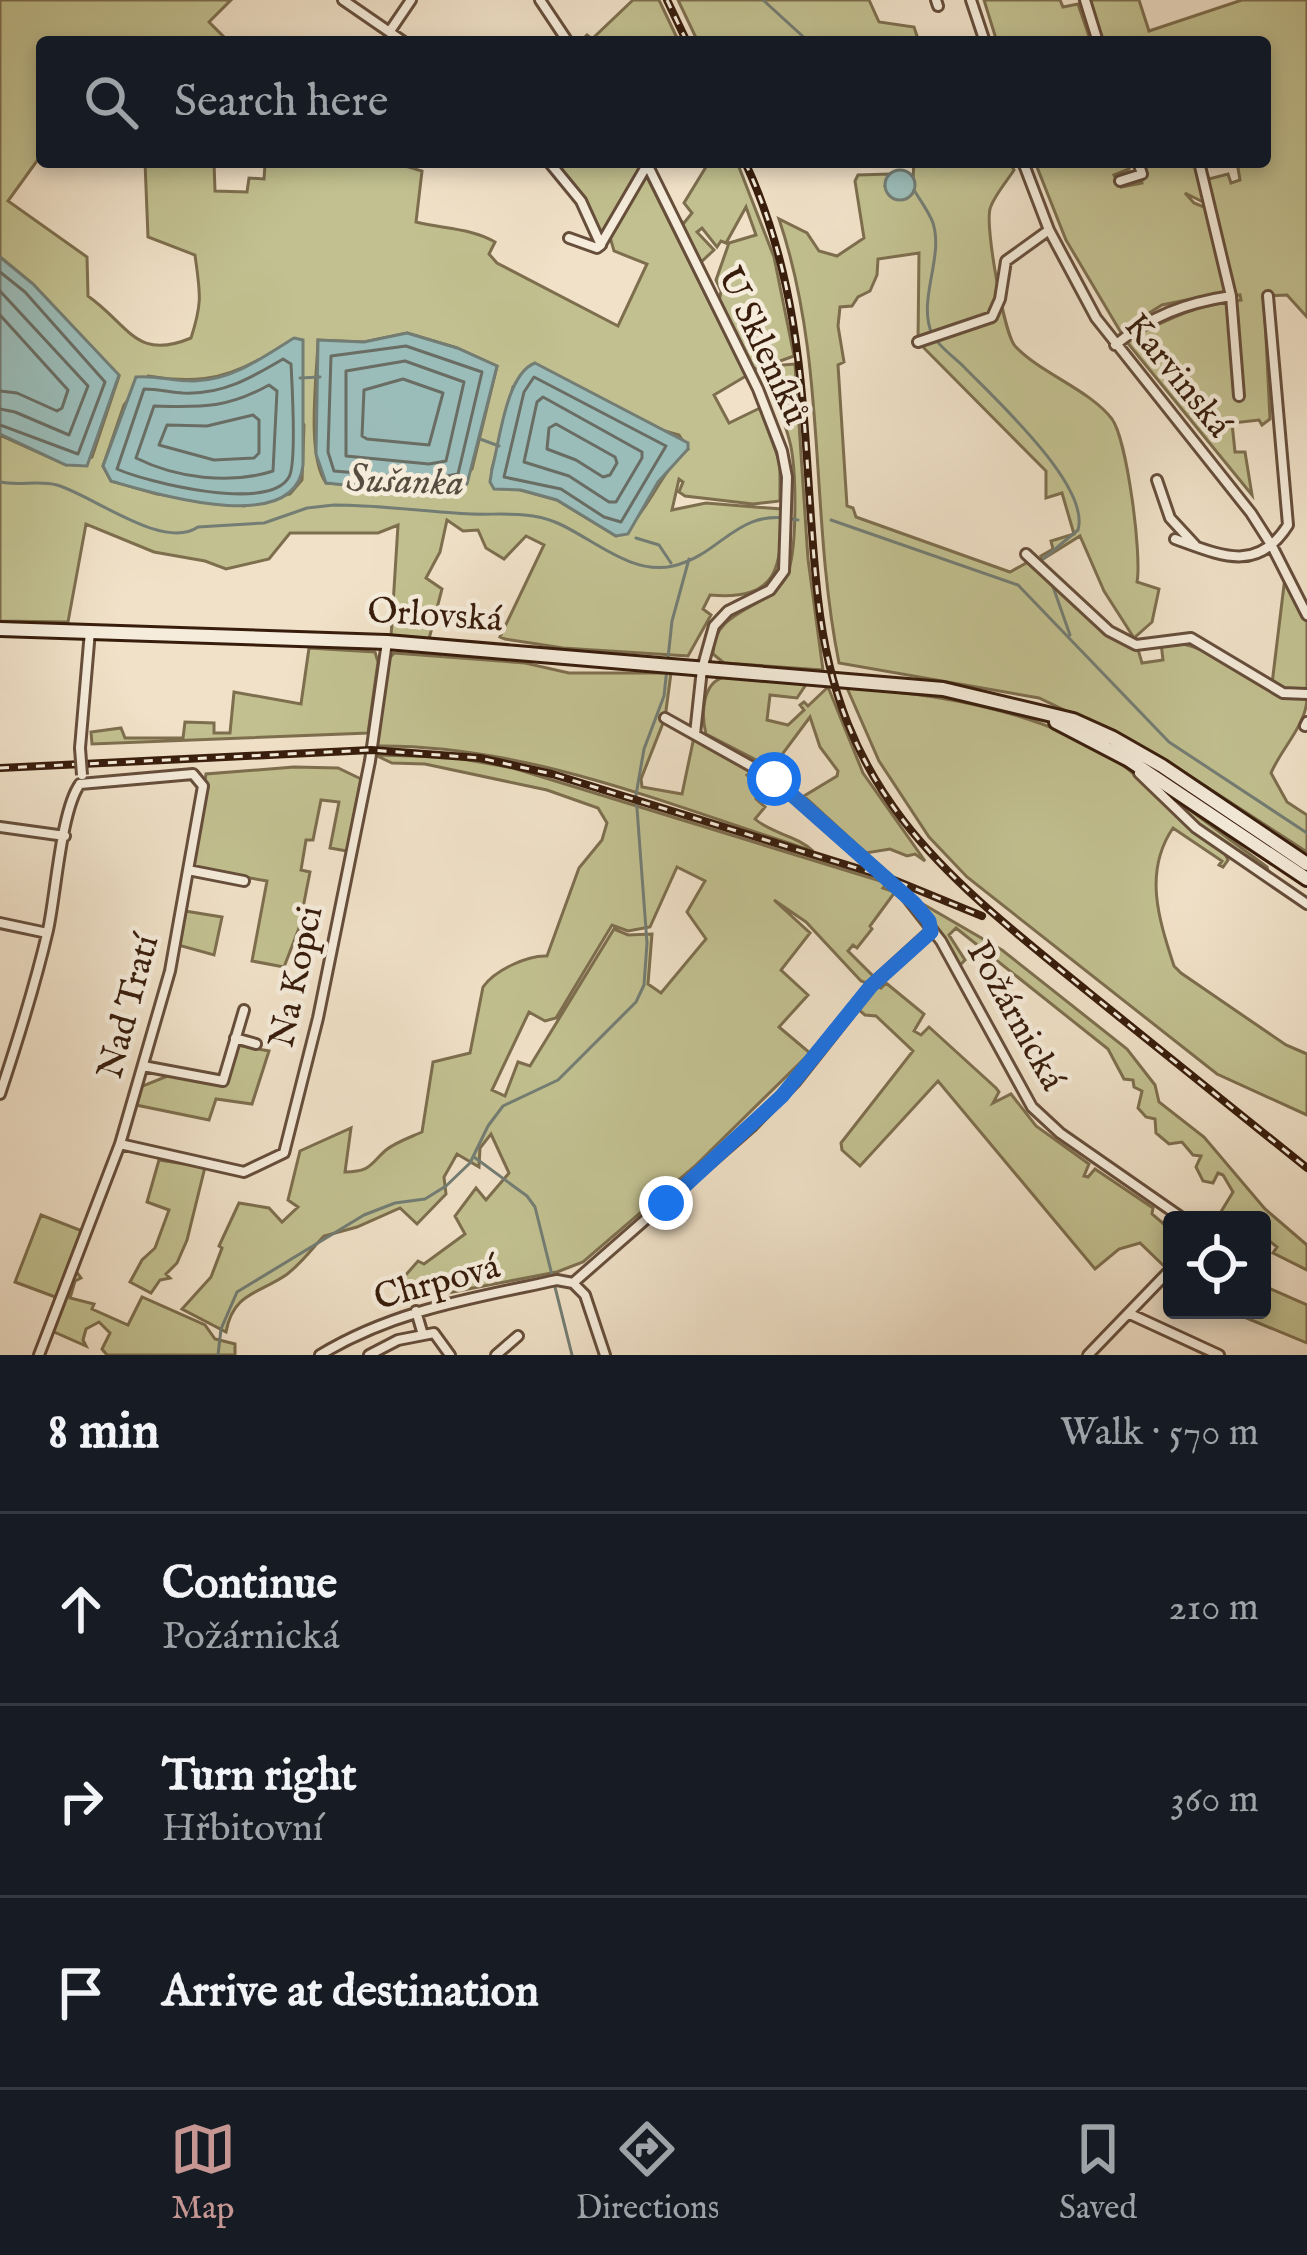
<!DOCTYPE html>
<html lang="en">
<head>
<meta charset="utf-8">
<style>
  body { margin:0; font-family:"IM FELL English",serif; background:#242831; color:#f1f3f6 }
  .controls { position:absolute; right:36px; bottom:36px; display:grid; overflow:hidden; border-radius:12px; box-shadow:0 6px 18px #0003 }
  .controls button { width:108px; height:108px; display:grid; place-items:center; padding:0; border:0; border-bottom:3px solid #363941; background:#171b24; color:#f1f3f6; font:60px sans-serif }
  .stop { position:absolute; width:36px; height:36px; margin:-27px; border:9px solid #1a73e8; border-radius:50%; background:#fff }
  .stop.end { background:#1a73e8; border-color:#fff; box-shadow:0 3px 12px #0008 }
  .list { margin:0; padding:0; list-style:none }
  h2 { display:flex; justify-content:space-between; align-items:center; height:156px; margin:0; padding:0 48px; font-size:51px }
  h2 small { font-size:39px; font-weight:400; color:#9ea1a6 }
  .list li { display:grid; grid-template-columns:78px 1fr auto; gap:36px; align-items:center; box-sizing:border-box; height:192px; padding:0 48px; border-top:3px solid #363941 }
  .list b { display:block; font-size:45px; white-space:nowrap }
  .list p { margin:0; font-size:39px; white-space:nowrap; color:#9ea1a6 }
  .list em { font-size:39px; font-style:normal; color:#9ea1a6 }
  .icon { flex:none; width:66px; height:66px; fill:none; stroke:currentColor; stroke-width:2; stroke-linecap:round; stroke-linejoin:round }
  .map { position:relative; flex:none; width:1307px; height:1355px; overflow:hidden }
  .search { position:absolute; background:#171b24; box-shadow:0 6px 18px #0003; left:36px; right:36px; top:36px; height:132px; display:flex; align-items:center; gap:30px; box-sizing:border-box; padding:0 42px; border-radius:12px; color:#9ea1a6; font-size:45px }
  .sheet { height:732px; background:#171b24 }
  nav { display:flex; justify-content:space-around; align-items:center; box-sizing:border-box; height:168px; border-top:3px solid #363941; background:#171b24; font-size:33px; color:#9ea1a6 }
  nav a { display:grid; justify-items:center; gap:6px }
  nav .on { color:#c59692 }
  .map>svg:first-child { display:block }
  .green { fill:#c2c090; stroke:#7d6e4e; stroke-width:3; fill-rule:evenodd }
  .water { fill:#9bbdba; stroke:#737d74; stroke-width:3 }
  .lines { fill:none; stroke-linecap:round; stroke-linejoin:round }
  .shore { stroke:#6a6d63; stroke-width:3 }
  .stream { stroke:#737d74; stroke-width:3 }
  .street-casing { stroke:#664e3b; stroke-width:14 }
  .secondary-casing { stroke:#381d0c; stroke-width:18 }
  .street { stroke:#f5ecdb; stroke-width:8 }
  .secondary { stroke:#f5ecdb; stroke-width:12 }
  .rail-casing { stroke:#381d0c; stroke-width:8 }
  .rail { stroke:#f5ecdb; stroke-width:3; stroke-dasharray:9; stroke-linecap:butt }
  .street-bridge-casing { stroke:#664e3b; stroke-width:14; stroke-linecap:butt }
  .street-bridge { stroke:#f5ecdb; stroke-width:8 }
  .route { stroke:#1a73e8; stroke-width:15 }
  .labels { text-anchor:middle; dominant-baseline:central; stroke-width:9; stroke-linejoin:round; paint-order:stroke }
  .street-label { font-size:36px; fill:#381d0c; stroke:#f5ecdb }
  .water-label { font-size:39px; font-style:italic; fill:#564d40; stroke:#f5ecdb }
</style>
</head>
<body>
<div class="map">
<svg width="1307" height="1355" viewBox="0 0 1307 1355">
  <rect width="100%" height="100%" fill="#f0e1c8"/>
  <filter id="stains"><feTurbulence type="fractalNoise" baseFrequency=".00167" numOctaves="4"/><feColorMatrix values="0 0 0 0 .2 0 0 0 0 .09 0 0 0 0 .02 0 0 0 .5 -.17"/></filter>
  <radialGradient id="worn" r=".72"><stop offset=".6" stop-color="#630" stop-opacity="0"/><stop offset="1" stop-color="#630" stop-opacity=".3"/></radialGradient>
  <path class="green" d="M0,0h231l-22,22 20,20h-187v112l-34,47 79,56 1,39c42,30 48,65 103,42 12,-37 9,-45 4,-83l-47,-18 -3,-75h69l1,29 32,1 2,-14 15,1 1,-14 127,-3 30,9 -6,51c28,7 55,6 79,20l-6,12 8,9 121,63 29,-62 -33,-13 -4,-14 35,-64 101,203 -32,19 15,28 31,-15 20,55v38l-27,3 -68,-8 -6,-4 4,-10 -4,-3 -7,31 34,-7 75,6c1,58 -2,92 -71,86l-7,14 8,6 -23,41 -125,-8 -58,-9 -5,-2 44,-92 -18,-9 -22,23 -18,-11 -8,-18 -15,1 -16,-11 -7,32 -14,26 16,11 -13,50 -38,-2 7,-112 -20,8h-88l-21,26 -43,10 -21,-8 -51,-9 -68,-28 -18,98 -68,-1v-186l66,30 26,-8 27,-81 -86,-92 -33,-27zM407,333l50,15 40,18 -25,103 -24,22 -122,-8c-20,-28 -9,-107 -8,-143l46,2zM258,360l46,65 -2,55 -12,14 -46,12 -87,-12 -46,-13 -8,-15 21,-61 24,-29c42,7 72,5 110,-16zM513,387l166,48 9,14c-31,25 -39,67 -72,87l-59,-36 -37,-10 -28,-21z
    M633,0h26l20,42h-99l7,-7 5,4z
    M678,0h191l10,22 35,5 5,15h-221z
    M984,0h76l3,7 15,-3 13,38h-94z
    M1087,0h52l10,31 93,-31h65v317l-20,-22 -23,1 6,123 -8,6 -3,-5 -27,3 3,29h10l7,43 -126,-154c10,-9 17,-9 27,-14 31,-15 52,-23 88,-27l-1,-5 -9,1 -18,-89 -28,-14 9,10 15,6 16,83 -63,13 -42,26 -54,-91 -31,-78h94v7l-15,6 7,12 21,-4 -4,-21h64l7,17 19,-5 3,9 9,-3 -3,-18h28v-120h-165z
    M565,162l77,3 -38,69 -7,-3 -15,-31 -22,-29z
    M709,162h28l37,95 20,99 -36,13 -6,-1 -33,-66 2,-11 -5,-11 13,-37 27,-8 -10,-28 -20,36 -5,-2 -4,6 -15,-19 -5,4 17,18 -14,13 -21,-43 5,3 8,-10 -8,-10z
    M914,162h95l5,8c-7,11 -21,27 -24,39 -5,18 14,124 25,137 25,27 75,44 97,73 15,21 30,136 25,163l22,7 -7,33 -18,16 -30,-47 -24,-55 -37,23 -2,-3 12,-7 -2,-8 23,-7 -12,-41 -16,5v-27l-128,-129 1,-89 -41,6 -1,16 -7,16 -12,6 -6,9 -12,1 -2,19 6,36 -6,3 9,141 6,2 3,9 154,55 18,-10 77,69 32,15 5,17 21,-3 -2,-17c58,-5 90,54 146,55 0,26 -26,51 -36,75l16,29 20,13v37l-151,-98 -117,-56 -200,-35c-30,-149 -11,-298 -60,-444l28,14 12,18 18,5 27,-18 -9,-57 3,-6 31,-1 -4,12 21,12 6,-4z
    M795,364l13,195 15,111 -99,-7 -11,-9c-1,-45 55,-44 73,-77 12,-23 10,-104 5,-130 -5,-24 -16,-48 -24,-71l16,-11z
    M1285,577l22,45v69l-23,-1 -12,-6z
    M309,648l66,4 3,10 -10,71 -276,11 -1,-12 30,-4 4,10h58l2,-16 29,1v10h16l4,-41 67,12z
    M394,653l131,10 44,10h102l-6,45 -24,61 1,8 40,7 12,-57 12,10 47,23 -6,5 11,11 -2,13 9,8 -10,12c17,15 41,16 58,32 -141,-45 -287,-107 -437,-105l11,-85z
    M725,677l82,6 -10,15 -27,-3 -3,25 21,5 16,-15 -4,-5 4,-3 4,4 20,-19 35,86 62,88 -10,-7 -8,2 -17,-7 -24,4 -62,-57 33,-20 1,-5 -18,-24 -10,-30 -38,51 -66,-34c-5,-20 -4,-52 19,-57z
    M847,688c88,5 186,21 264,69 30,19 51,45 76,68 13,11 35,19 41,35l-5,7 -4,-2 3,-4 -49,-33c-30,44 -14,92 1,138l7,7 105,72 21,9v61l-90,-41 -250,-197 -38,-40 -50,-76z
    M375,755l76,2 62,11 374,115 -4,5 12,4 -25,34 2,3 -15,19 -4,-3 -5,6 26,26 -7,6 -6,-2 -55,-59 -32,-22 36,33 -29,37 27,25 -29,32 31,26 -115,113 -112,96 -26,10 -136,26 -17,-21 14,-16 6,3 41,-30 -10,-18 21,-28 10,12 23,-27 -18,-39 -11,14 -1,19 -22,-13 -13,23 2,17 -29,30 -17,-16 -43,19 -33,9c-10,10 -22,27 -38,39 -28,19 -53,18 -60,57l-44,-23 29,-32 11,-29 -3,-2 20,-43 30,5 13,14 16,-15 -10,-7 12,-49 51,-23 -6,44c26,0 25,-8 41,-22 10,-8 25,-13 36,-18l11,-70 37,-9 13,-66c12,-17 45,-32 64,-31l32,-88 23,-28 5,-17 -9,-15 -51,-18 -122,-26 -33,-1zM677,867l28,14 -18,31 19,27 -45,54 -13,-9 4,-50 -24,1 -14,-6 -84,137 -12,-4 -13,34 -13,-6 37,-78 16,9 11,-3 56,-93 16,6 22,-4z
    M294,767l44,1 23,11 -14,72 -17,-3 9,-46 -18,-2 -8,40h-7l-5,30 9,2 -11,56 -15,39 -32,-6 15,-80 -75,-13 14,-94z
    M1167,793l100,74 1,4 -71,-45z
    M916,900l86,50 125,99 28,36 4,17 45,35 61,72 42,36v25l-34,-17 4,-6 -15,-12v-15h-46l17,-28 -10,-17 -5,-2 -5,10 -10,-2 -7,-14 5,-11 -8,-1 -11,-13 -13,2 -13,-11 -1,-14 -9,-2 -8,-9 4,-17 -8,-4 -1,-7 -9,-1 -16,-30 -152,-121 -7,7 16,25 -5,5z
    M185,911l37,6 -8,38 -36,-10z
    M886,983l38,31 -10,17 7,4 8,-8 67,61 3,4 -6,11 18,-9 25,32 53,38 -5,12 4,1 7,-8 58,39 -1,6 14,12h6v35l-5,8 -27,-26 -21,6 -24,20 -157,-188 -78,85 -18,-16 -1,-7 72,-92 -37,-35 -11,-1 -6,-5 19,-24 3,2z
    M237,1045l32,6 -17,53 -36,-5 -7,21 -73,-15 4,-18 30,-12 54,10z
    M159,1160l46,7 -18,73 -10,23 -11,11 4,4 -10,2 -9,13 -21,-11 12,-22 13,-12 14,-38 -22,-8z
    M41,1215l44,17 -27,66 -43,-16z
    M76,1271l5,7 -6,3 -5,17 24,6 -2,5 36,16 14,-28 63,28 10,14 20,5v11h-128l-5,-6 8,-16 -11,-11 -13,7 -3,11 3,6 -34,-15z
    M1262,1285l45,20v38l-75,-31 30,-2z"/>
  <path class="water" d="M885 185a15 15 0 1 1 30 0a15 15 0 1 1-30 0Z
    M0,257l33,27 86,91 -32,91 -21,-1 -66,-31z
    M407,333l50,15 40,18 -30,118c-35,16 -102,2 -141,-1l-10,-29 2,-114 46,2z
    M294,338l9,2v125c-7,73 -149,28 -192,16l-8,-15 33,-89c20,-2 39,5 59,4 38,-1 68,-24 99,-43z
    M535,363l153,80v6l-30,33 -30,52 -12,2 -59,-36 -36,-10 -27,-1 -4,-7 2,-13c8,-29 14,-95 43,-106z"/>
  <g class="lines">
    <path class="shore" d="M0,272l25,20 80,90 -27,72 -78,-29
      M0,291l88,95 -19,49 -54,-23 -15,-3
      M0,315l68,75 -6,18 -5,3 -40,-18 -17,-2
      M406,346l76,26 -24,102 -29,5 -95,-8 -6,-19 3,-96z
      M283,359l8,5c1,21 6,99 -2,113 -20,36 -143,5 -172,-8l27,-80c13,0 26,3 39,4 39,2 68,-15 100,-34z
      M405,361l59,21 -18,79 -17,3 -83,-8v-85z
      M534,377l132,69 -45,76 -17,-5 -43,-28 -57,-12 20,-85z
      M403,379l40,14 -14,52 -62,-6 -5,-3 2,-46z
      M269,385l8,6 -4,80c-43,14 -97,7 -137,-13l18,-52c47,1 72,3 115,-21z
      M543,397l99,55v6l-26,44h-7l-40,-26 -45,-14 13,-60z
      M253,415l6,5v33l-5,5 -40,2 -55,-15 8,-20 40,1z
      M556,424l59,33 2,6 -7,12 -7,2 -27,-17 -29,-11 2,-21z"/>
    <path class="stream" d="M763,0l46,42
      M914,190c6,10 15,22 19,33 11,35 -16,77 -1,111 5,11 23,24 32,33 30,31 127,119 114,163l-35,29
      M300,378l20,-1
      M480,439l19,7
      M0,482c19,4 39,-2 57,3 37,11 106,66 141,42l66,-4 43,-15 27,-3c47,0 92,7 138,9 28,1 57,-3 83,8 35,14 75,54 118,44 51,-12 63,-60 125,-46
      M831,520l187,65 151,157 138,91
      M636,538l23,7 12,18
      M1051,581l19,54
      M668,658l4,-37 17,-62
      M474,1157l53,39 8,11 37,148
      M218,1355l3,-26 16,-37 127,-77 31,-12 30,-4 21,-13 24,-23 18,-37 15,-20 55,-26 78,-78 8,-17 3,-42 -11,-148 8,-46 20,-53 3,-28"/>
    <g class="street-casing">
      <path id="street" d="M343,0l61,42
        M540,0l28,42
        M936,0l2,6
        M971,0l14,42
        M1085,0l13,42
        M390,31l21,-31
        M549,162l32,39 20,44 -4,3 -28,-10
        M646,162l112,227 24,62 5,26 -3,94 -14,19 -42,21 -14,15 -12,43 -7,65
        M1023,162l26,68 47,88 155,195 21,33 35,69
        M1199,162l32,134 8,100
        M1120,181l22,-7 -4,-12
        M601,244l46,-79
        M918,342l74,-25 8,-18 6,-38 43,-31
        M1115,345c36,-29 70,-42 116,-49
        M1157,480l13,38 25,27
        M1175,539c45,16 82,35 113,-14l-20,-229
        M1026,554l83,77 27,14 55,-7 92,55 24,1
        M665,718l109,61 131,116 36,46 91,166 28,26 125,87
        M1305,726l2,-4
        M80,748l10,-117
        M1139,773l57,55 111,76
        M0,827l65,9
        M188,870l56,11
        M0,923l47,10
        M235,1038l21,6
        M143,1066l80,15 21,-71
        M0,1094c18,-54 35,-108 48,-164 8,-36 13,-120 32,-146
        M120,1144l124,28 40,-19 34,-135 52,-257 17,-119
        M573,1283l178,-156 45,-46 75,-95 60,-55
        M573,1283l12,12 20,60
        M416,1311l7,24
        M1130,1314l89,41
        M39,1355l81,-211 50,-173 33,-185 -10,-12 -113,10
        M320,1355c74,-45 154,-57 237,-75l16,3
        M369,1355l29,-15 36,-7 16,22
        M496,1355l22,-19
        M1088,1355l84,-87"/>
    </g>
    <g class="secondary-casing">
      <path id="secondary" d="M0,629l387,13 556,47 130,31 40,18 49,28 145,98
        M1056,722l73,38 178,119"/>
    </g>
    <use href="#street" class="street"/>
    <use href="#secondary" class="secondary"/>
    <g class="rail-casing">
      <path id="rail" d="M667,0l20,42
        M745,162c67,144 56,285 73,437 22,197 126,276 269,392 73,59 147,118 220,177
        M0,768l371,-18 109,8 72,16 337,104 93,38"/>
    </g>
    <use href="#rail" class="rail"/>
    <g class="street-bridge-casing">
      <path id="street-bridge" d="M80,748l2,27"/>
    </g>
    <use href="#street-bridge" class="street-bridge"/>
  </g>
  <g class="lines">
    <path class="route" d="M666,1203l116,-107 89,-110 60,-54 -2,-11 -15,-18 -140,-124"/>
  </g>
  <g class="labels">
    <g class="street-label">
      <text transform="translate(762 346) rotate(65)">U Skleníků</text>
      <text transform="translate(1177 376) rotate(51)">Karvinská</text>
      <text transform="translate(435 616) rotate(4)">Orlovská</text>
      <text transform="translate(297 977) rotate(-78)">Na Kopci</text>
      <text transform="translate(129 1007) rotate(-75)">Nad Tratí</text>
      <text transform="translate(1015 1016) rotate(61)">Požárnická</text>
      <text transform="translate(437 1283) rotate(-15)">Chrpová</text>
    </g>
    <g class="water-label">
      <text transform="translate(405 482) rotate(2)">Sušanka</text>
    </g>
  </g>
  <rect width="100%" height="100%" filter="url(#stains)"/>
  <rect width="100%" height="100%" fill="url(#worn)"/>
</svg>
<div class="controls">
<button><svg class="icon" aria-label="locate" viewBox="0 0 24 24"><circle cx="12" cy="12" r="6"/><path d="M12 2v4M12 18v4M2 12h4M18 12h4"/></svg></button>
</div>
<div class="stop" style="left:774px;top:779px"></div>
<div class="stop end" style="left:666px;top:1203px"></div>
<div class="search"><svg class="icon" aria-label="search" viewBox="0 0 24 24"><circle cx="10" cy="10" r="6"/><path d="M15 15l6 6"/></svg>Search here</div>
</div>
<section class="sheet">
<h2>8 min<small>Walk · 570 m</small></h2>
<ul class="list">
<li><svg class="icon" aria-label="ahead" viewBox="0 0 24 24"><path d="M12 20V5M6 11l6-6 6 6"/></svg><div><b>Continue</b><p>Požárnická</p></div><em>210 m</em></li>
<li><svg class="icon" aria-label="right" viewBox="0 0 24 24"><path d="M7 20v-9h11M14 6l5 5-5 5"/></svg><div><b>Turn right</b><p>Hřbitovní</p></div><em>360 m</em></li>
<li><svg class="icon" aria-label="arrive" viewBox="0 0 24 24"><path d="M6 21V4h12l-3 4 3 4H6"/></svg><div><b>Arrive at destination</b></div></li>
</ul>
</section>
<nav>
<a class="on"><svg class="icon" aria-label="map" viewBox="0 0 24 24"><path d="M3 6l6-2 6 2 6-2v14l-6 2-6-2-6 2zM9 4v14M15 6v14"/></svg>Map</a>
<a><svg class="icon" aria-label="directions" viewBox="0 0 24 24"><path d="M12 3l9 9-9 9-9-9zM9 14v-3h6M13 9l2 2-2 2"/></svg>Directions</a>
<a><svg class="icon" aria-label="saved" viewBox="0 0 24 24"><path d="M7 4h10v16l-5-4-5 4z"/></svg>Saved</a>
</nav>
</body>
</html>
